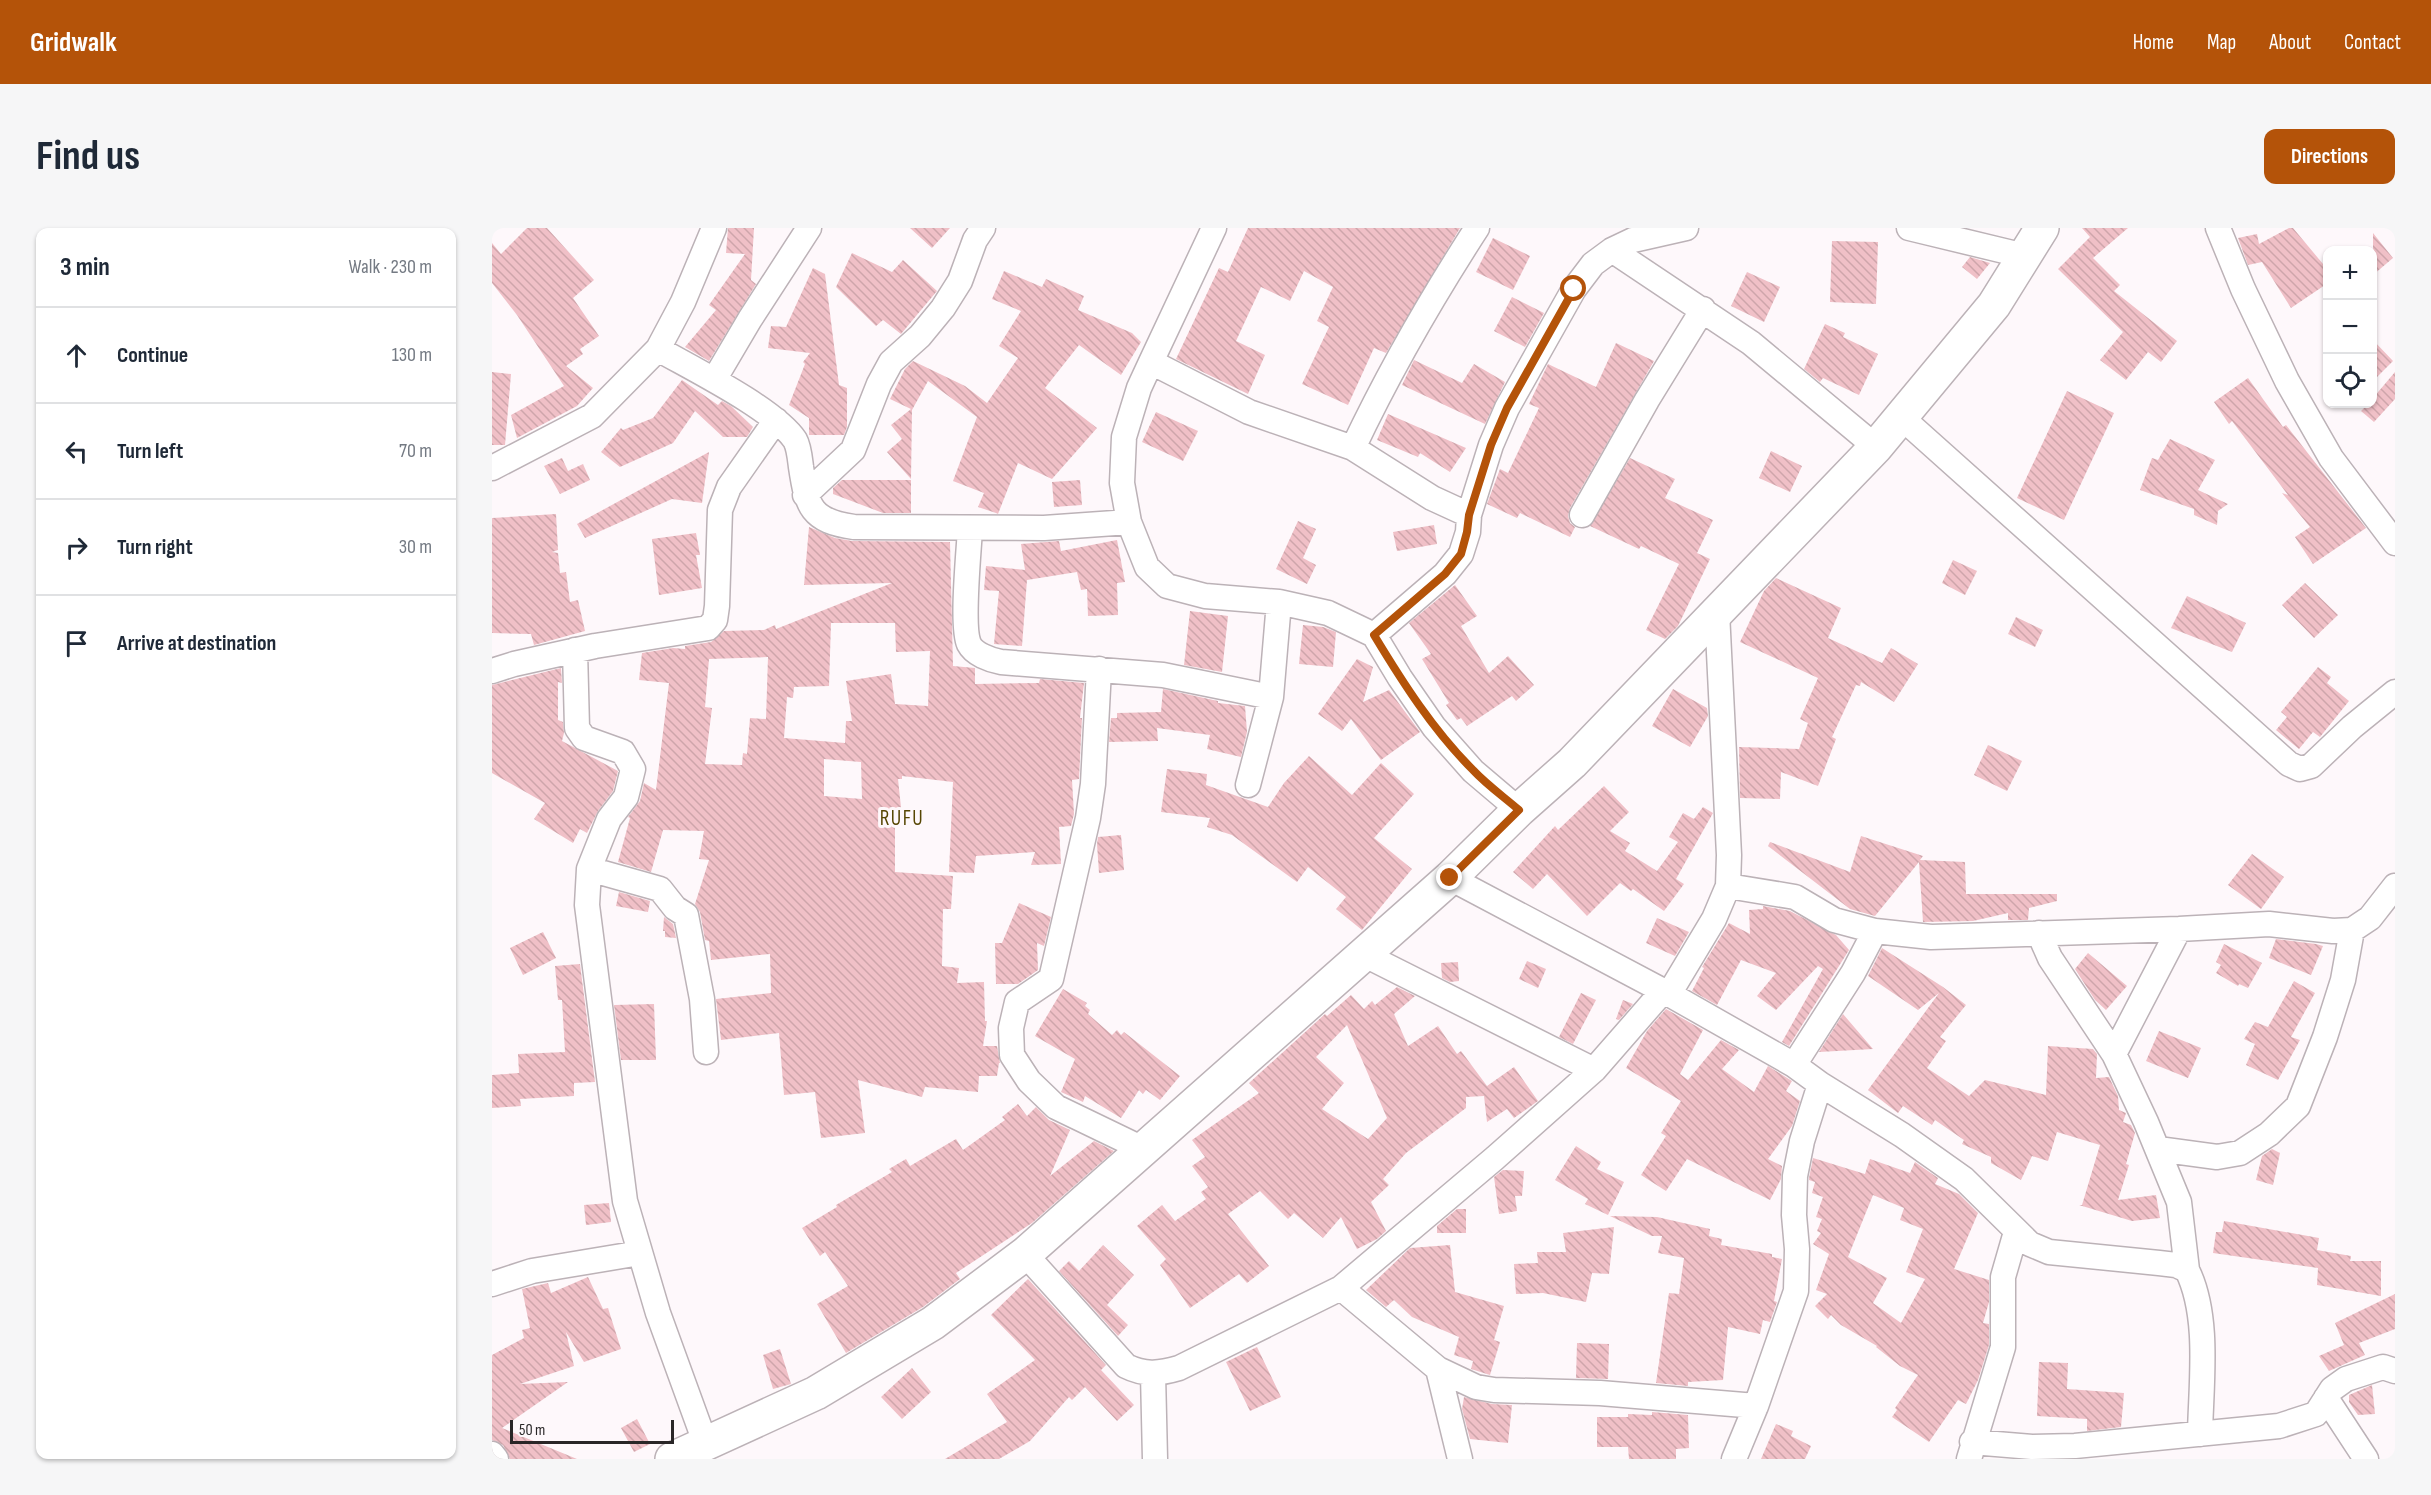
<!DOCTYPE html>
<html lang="en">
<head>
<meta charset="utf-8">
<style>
  body { margin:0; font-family:"Sofia Sans Condensed",sans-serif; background:#f6f6f7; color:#1f2937 }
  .controls { position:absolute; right:18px; top:18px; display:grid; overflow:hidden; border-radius:12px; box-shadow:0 2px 4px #0004 }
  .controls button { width:54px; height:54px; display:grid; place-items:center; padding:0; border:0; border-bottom:2px solid #e0e1e3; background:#fff; color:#1f2937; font:30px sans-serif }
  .scale { position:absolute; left:18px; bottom:15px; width:164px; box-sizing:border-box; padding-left:6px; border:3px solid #292627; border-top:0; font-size:16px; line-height:21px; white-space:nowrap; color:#292627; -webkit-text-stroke:4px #fef8fb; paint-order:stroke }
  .stop { position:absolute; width:18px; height:18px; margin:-14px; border:4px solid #b45309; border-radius:50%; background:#fff }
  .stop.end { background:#b45309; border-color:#fff; box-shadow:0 2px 6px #0008 }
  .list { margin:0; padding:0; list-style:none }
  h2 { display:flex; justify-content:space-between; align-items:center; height:78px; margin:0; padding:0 24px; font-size:26px }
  h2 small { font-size:20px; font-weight:400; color:#747a83 }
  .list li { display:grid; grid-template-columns:39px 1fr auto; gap:18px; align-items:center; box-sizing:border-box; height:96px; padding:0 24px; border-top:2px solid #e0e1e3 }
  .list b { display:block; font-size:22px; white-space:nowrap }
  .list em { font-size:20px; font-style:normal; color:#747a83 }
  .icon { flex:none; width:33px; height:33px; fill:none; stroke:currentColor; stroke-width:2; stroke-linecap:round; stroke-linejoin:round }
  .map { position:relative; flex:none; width:1903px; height:1231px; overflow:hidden; border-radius:12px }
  header { display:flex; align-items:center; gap:36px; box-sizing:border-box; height:84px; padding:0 30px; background:#b45309; color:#fff }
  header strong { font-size:28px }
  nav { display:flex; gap:33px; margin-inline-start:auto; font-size:21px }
  .intro { display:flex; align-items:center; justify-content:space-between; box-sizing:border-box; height:144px; padding:0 36px }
  h1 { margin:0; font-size:42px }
  .button { padding:15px 27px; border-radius:12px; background:#b45309; color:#fff; font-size:21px; font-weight:700 }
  main { display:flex; gap:36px; padding:0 36px }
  aside { flex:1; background:#fff; border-radius:12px; box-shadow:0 2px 4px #0004 }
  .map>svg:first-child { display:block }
  .building { fill:url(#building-back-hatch); fill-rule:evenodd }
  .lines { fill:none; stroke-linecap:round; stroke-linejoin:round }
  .street-casing { stroke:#bcb2b7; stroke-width:27 }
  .secondary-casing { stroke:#bcb2b7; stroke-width:36 }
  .street { stroke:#fff; stroke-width:24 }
  .secondary { stroke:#fff; stroke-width:33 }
  .route { stroke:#b45309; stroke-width:8 }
  .labels { text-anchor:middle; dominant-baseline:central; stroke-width:6; stroke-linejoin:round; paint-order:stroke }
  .quarter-label { font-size:21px; letter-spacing:1.5px; fill:#564603; stroke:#fef8fb }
</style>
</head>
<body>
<header>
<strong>Gridwalk</strong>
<nav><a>Home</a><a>Map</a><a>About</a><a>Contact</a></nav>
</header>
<div class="intro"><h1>Find us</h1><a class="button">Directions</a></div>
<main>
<aside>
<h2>3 min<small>Walk · 230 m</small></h2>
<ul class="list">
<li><svg class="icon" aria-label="ahead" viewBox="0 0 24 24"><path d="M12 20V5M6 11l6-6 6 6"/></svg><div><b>Continue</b></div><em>130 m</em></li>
<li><svg class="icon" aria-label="left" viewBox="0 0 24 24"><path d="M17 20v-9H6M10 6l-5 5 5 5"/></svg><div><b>Turn left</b></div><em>70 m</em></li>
<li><svg class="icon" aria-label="right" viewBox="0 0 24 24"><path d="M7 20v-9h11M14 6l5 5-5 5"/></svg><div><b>Turn right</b></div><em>30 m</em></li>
<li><svg class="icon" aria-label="arrive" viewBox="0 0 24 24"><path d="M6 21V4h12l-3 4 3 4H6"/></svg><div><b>Arrive at destination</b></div></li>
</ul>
</aside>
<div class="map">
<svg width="1903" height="1231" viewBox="0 0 1903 1231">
  <defs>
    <pattern id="building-back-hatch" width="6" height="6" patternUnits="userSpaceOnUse" patternTransform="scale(1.5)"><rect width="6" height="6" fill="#f0c0c7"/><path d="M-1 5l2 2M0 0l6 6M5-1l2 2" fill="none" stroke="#cea5ab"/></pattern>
  </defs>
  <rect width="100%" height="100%" fill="#fef8fb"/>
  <path class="building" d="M35,0h20l47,52 -21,18 26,38 -19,13 3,5 -17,12 27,22 -16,18 -60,32 -6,-23 53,-29 -47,-71 -25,-32v-40l9,11z
    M236,0h26l-3,52 5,4 -47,77 -24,-14 31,-37 -7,-5 36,-51 -19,-1z
    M418,0h40l-18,20z
    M756,0h212l-74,125 -12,-5 -26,57 -46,-21 27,-57 -12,-6 16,-34 -29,-16 -14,30 -29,-14 -25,54 29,14 -17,39 -72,-35 43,-91 9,4z
    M1590,0h46l-35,30 27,27 -6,6 63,50 -16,21 -13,-10 -22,28 -26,-20 23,-28 -65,-63 32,-32z
    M1797,0h4l35,42v13l-37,25 -29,-46 -14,3 -10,-27 19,-4 2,10z
    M1881,5l20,25 -20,17z
    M1001,10l37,18 -17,34 -37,-18z
    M1340,13l46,1 -2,62 -46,-2z
    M360,25l40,19 11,-12 34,31 -36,43 -18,-14 -7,6 -40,-39z
    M1478,29l20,6 -13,16 -15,-12z
    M321,40l12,6 14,111 8,3v39l-3,8h-35v-17l-20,-13 16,-41 -2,-2 7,-9 -42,-5 3,-22 15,1z
    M512,43l38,16 4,-8 38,17 -6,14 54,23 9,9 -20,33 -42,-30 -34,43 52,40 -45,51 -34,-16 -20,51 -2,-1 -18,-6 6,-14 -31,-12 24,-64 -49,-36 -16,29 -1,69 -24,-27 15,-13 -11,-14 20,-16 -21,-10 15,-30 8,-8 52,25 22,17 31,-45 -19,-12 22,-35 -29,-12z
    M1255,44l33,15 -16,35 -33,-16z
    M1020,69l32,16 -19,34 -31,-16z
    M1333,96l20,9 -2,4 35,17 -19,41 -36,-17 -3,4 -16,-13z
    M1881,112l20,21 -20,20z
    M1124,115l38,18 -84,147 -2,8 2,7 5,4 -5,10 -50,-24 -3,5 -30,-14 13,-35 8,4 31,-65 -10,-4 19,-40 48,23z
    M922,132l48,23 12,-19 31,18 -20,42 -83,-39z
    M0,144l19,2 -6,71h-13z
    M1903,144v27l-21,23 -13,-11 7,-7h5v-6z
    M1756,150l35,49 3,-2 80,103 -53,36 -18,-27 15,-10 -28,-34 6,2 -56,-74 -3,3 -15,-22z
    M190,152l36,25 4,-4 9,5 22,21 -6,10h-24l-28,-26 -22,32 -53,24 -19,-15 20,-24 2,2 30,-12z
    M1575,163l47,22 -50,107 -47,-22z
    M664,184l42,19 -15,30 -41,-19z
    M896,186l78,34 -16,24 -30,-19 -2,4 -41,-17z
    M1678,211l45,21 -17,30 30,14 -10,7 -1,14 -23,-10v-6l-54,-19 12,-32 6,2z
    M1279,223l31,15 -12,26 -31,-14z
    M217,224l-7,51 -30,-4 -87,39 -8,-14z
    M70,230l6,13 15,-7 7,16 -30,14 -16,-28z
    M1138,230l45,21 -10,19 48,22 -16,33 13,6 -32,67 -13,13 -19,-9 33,-66 -38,-18 -2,3 -49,-23z
    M350,252h69v33h-28l-50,-19v-6z
    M588,252l2,25 -28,2 -2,-25z
    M64,286l2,36 -6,2 6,1 2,20 6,-1 4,30 8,-2 7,31 -51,14 -3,-11 -39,-1v-115z
    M806,293l18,8 -13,29 13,7 -9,19 -31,-15z
    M942,297l3,19 -40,7 -4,-19z
    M317,299l26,11 17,3 98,1 3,124 22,2v16l64,-1 1,-4 44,4 -4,35h2l-3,61 -7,1 2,34 -3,12 -12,1 2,37 -30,1 4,-13 -59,4 -2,17 -25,-1 4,-90 -51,-6v3h-4l4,38 -7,1v54l58,4 -2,33h-8l-1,57 17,2 -2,15 27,-1 1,39h2l-4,25h14l3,17h-1l-2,13h-18l-1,16 -53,-5 -3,10 -64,-17 7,53 -44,5 -6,-46 -31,3 -5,-62 -58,7 -5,-41 55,-6 -1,-39 -59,6 -2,-19 -4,-1 -5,-28 -5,-8 14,-44 -10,-1 5,-28 -41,-1 -12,42 -33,-10 12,-44 -2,-1 12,-16 4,-18 12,7 13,-107 -30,-3 3,-27 31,-5 12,1v-3l26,-4 13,-11 40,-1 11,-5 1,4 116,-46 -88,2zM339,395h64l1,29 34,-1 -2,55 -33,-2 -4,-30 -45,7 6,40h-6l-1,22 -61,-5 3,-41 6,1 1,-11 35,-1zM276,429l-2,62 -16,-1 -3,36 -4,-1 -1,12 -37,-1 7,-56 -7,-1 4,-48zM332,531l37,3 1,37 -38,-3z
    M204,305l4,22h-4l6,33 -43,7 -7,-56z
    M625,312l8,42 -8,1 1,32 -30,1 -1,-27 -6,1 -4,-18 -50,8 -5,66 -28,-2 5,-53 -15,-1 2,-24 39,4 -4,-26 38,-3 2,10z
    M1461,332l24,11 -12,24 -23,-12z
    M1284,350l65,30 -13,30 54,25 9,-15 27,16 -24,38 -33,-20 -1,4 -4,-1 -24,52 4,2 -18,47 -37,-14 -1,27 -40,-1 -1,-51 60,2 9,-26 -8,-4 18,-41 -78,-36 24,-51z
    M1813,355l33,32 -24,23 -32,-33z
    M963,357l22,31 -16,10 28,47 19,-17 26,29 -18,16 -4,-5 -45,30 -6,-8 -4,2 -11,-15 3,-2 -27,-44 9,-5 -22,-31z
    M1695,368l59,27 -14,29 -61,-24z
    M698,383l38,5 -6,56 -38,-7z
    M1524,389l27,13 -8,17 -27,-13z
    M811,397l20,2 13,5 -3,35 -34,-3z
    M865,431l16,8 -10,35 26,-12 31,42 -39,28 -30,-41 -9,12 -24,-17z
    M1826,439l13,10 -4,6 22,18 -29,36 -7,-5 -14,17 -23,-19 11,-13 -6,-5z
    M69,440l1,15 -4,-1v38l5,2 1,11 -2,8 56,30 -5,20 -15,20 -11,22 -7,-4 -7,14 -39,-24 11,-16 -53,-30v-88z
    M671,461l55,12v2l27,3 2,26 -6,25 -34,-8 3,-14 -53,-7 1,13 -49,1 2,-24h6v-5l44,-1z
    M1181,461l34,19 1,8 -18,31 -38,-21z
    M1496,517l34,16 -15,30 -33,-16z
    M817,528l43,39 29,-32 33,31 -40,44 38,31 -50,61 -26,-21 10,-12 -38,-30 -11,15 -65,-47 -25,-8 3,-9 -49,-6 6,-43 40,5 -1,11 62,22 16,-24z
    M1112,558l25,26 -19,19 20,12 -5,8 32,20 21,-29 -9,-5 14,-24 11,6 9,-12 10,6 -37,66 8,5 -20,27 -31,-22 -2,2 -11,-8 -33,33 -40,-42 -14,15 -20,-17 42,-46 3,4z
    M629,607l3,35 -25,3 -2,-29 1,-7z
    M1369,608l62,20 -3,4 45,2 1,32h91v7l-28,7 -1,12h-20v-7l-35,8 -50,1 -4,-60 -44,54 -25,-7 -82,-63 2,-4 80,30z
    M1760,626l32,23 -23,32 -33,-24z
    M127,664l31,9 -2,11 -32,-6z
    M527,675l32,14 -7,29 -7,-3 1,27 -20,14h-22l-1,-41h7z
    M1271,678l27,5 46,24 13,15 -60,96 -7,-4 41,-73 -5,-3 -42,44 -19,-14 19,-23 -35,-13 -24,45 -25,-14 12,-23 -2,-1 27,-44 21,11 -1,-24 14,-1z
    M172,689l9,7 3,14 -11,-1v-6h-2z
    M1165,690l32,14 -14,24 -29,-13z
    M51,704l13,26 -33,17 -13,-27z
    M1784,711l40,5 7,2 -12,29 -42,-17z
    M1732,716l38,19 -14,25 -9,-4 -1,2 -22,-13 5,-8 -5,-3z
    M1390,720l61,39 23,18 -26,32 6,4 -19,27 42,28 16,-16 61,15 2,-49 45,3 4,5 -1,24 13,-1 9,19 1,14 7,3 -3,9 8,3 4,8 -9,31 3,1 -11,35 38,-5 4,23 -28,3 -53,-16h3l18,-60 -43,-13 -9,29 -16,-5 -11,24 -30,-17v-6l-29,-13 2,-4 -29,-20 -3,5 -29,-19 -5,7 -30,-23 71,-97 -21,17 -50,-34z
    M1596,725l39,33 -21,24 -11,-10 -20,-31z
    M1035,733l19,8 -8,19 -19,-9z
    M966,734l1,19 -9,1 -8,-4 -1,-15z
    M88,736l15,118 -21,1v13l-54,3 1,7 -29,2v-33l27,-2 -1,-19 47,-2 -3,-52h-4l-3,-34z
    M1802,753l21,12 -24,44 9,3 -22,40 -32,-15 9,-21 -11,-5 11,-17 13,5z
    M905,759l18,9 -21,18 14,32 30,-20 19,28 4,-3 26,35 27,-19 24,34 -24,17 -7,-9 -20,13 -3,-26 -18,1v11l-60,45 -23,26 6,6 -18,17 15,29 -9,8 -20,10 -16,-32 -18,21 -29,-25 -6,6 -28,-28 -32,23 41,52 -22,17 -8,-9 -49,34 -30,-43 6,-6 -29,-33 25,-21 13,16 31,-22 -5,-7 7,-5 -16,-21 13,-9 -13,-17 67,-47 -10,-10 76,-69 2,2 24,-21 13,14 8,-8 3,4zM855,797l40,93 -19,21 -46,-30 22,-26 -28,-26z
    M571,761l24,14 -2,3 5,4 -2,4 24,21 5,-5 4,5 3,-3 56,44 -20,24 -14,-10 -3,4 -4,-4 -18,28 -36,-22 -2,6 -22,-10 14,-33 -40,-23z
    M1089,765l15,7 -23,44 -14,-7z
    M1131,772l10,4 -14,16 -3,-1z
    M162,776l2,56h-35l-7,-55z
    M1174,781l37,21 -23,44 8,6 33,-40 18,10 -17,19 32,23 14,-26 24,15 -6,10 14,10 -8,25 -24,33 14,7 -1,13 -11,21 -83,-41 -21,32 -25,-16 25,-39 -5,-3 20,-32 -55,-33 21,-37z
    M1351,786l30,35 -54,3z
    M1667,803l42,17 -13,30 -42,-17z
    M526,876l9,12 9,-9 13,13 21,10 -20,46 44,-35 20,10 -82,72 -76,50 4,6 -37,28 -77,46 -29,-49 31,-18 -23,-34 -5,4 -18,-28 35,-21 -1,-2 56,-33 -3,-3 17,-10 4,7 46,-27 7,11 42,-30 -3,-3z
    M1084,918l25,16 -4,7 27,13 -16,33 -23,-11 3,-5 -33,-19z
    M1780,921l8,4 -7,32 -17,-5 6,-24z
    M1321,930l52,16 5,-15 40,14 5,-11 23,16 -3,6 24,10 19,19 -24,56 35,11v22l-6,21 6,1v21l-11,35 -12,24 -8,-4 -29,42 -37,-25 5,-7 -2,-2 23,-33 -18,-9 -24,-19 1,-1 -36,-21 -10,-10 -3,4 -13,-13 12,-12 -11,-4 13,-36 -16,-10 8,-11 -4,-2 5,-12 -6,-2 7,-20 -11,-4 3,-11 -6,-2v-2zM1381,967l31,13 -4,12 23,9 -17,43 19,7 -24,44 -28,-20 14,-25 -39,-21z
    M1011,942l21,1 -2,25h-7l2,15 -18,3 -5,-37z
    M117,975l2,19 -25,3 -2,-20z
    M965,981h9v24h-29v-7z
    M1118,988l47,1 53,12 -1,7 13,3 -1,6 51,9v3l10,2 -8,42 3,1 -7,20 -7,-2 -3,14 -32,-7 -5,53 -35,2v4l-32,-3 13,-90 10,1 5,-36 -26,-5 4,-17h-10z
    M1732,993l95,17 -2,12 34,6 -1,5h31v35l-64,-11 1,-17 -105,-15 3,-21h6z
    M1122,999l-5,47 -17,-1 -6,29 -43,-9 -27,1 -2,-30 24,-1 -1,-11h29l-3,-19z
    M611,1017l31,30 -27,30 21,20 -10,11 -59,-65 10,-10 10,10z
    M958,1017l5,47 49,14 -10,34 6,2 -10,33 -19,-6 2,-8 -19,-6 5,-18 -47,-20 -18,-17 -8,7 -20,-17 44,-42z
    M96,1049l15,32 5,-1 13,41 -37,13 -18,-30 8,34 -54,18 48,-2 -66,46 75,31h-67l-7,-14 -11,-5v-85l32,-17 -2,-8 8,-2 -8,-39 26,-6 3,10z
    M536,1051l78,86 -5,5 33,35 -17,16 -32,-34 -13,13 -3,-3 -39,44 -31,18h-54l62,-37 -20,-28 48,-34 -44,-45z
    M1903,1066v35l-36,14 6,12 -36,16 -10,-15 25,-11 -9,-22z
    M1085,1115l32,1 -1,35 -32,-1z
    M765,1119l24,50 -31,14 -24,-49z
    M288,1121l11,35 -18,5 -10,-34z
    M1547,1134l29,1 -1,26 57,4 -3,34 -34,4v-12l-50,-3z
    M420,1140l19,24 -29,27 -21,-22z
    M1880,1157l3,29 -17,1 -9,-13v-7z
    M972,1169l28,7 20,1 -4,38 -38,-4 -8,-30z
    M1160,1184l36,3 1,33 -13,1v10h-47l-1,-12h-31v-30h31v-3l24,1z
    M145,1191l13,25 -16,8 -13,-24z
    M1284,1196l17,7 -2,5 20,10 -6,13h-44z"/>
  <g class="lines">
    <g class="street-casing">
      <path id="street" d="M722,0l-63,134 -12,26 -15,49 -2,46 7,39 18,45 20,19 38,10 74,6 49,11 46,22 26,43 34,49 39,44 46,39
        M1417,0l116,28
        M1726,0l25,61 44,92 44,77 64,85
        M1120,22l139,93 125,104
        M166,121c35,20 116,60 137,91 4,7 5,19 6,27 6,40 10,54 53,60l190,1 85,-6
        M659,134l98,50 104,36 79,50 37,17
        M222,152l36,-61 59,-91
        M1409,189l388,347 11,5 11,-3 41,-39 43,-35
        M861,220c36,-76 78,-149 124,-220
        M0,240l100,-52 66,-67 25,-47 31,-74
        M313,267l48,-45 26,-66 12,-22 29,-26 23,-28 17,-27 15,-41 8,-12
        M1090,287l65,-115 56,-91
        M478,300c-1,23 -9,98 -1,116 5,10 21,16 32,18l162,13 108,22
        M882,407l71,-61 16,-20 7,-22 1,-17 22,-70 16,-37 67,-119 19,-25 19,-14 21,-10 53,-12
        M83,422l2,78 7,10 39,14 10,17 -7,28 -17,22 -20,50 -2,36 38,296 33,112 48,132
        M607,441l-6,115 -5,34 -37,161 -34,23 -6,26 1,27 17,26 27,26 87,42
        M0,443l22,-7 81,-18 113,-18 7,-8 2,-14 3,-96 9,-23 47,-67
        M756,557l23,-88 8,-95
        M97,641l71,20 15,19 11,7 16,84 4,53
        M958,650l219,116 125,71 26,19 82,51 62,44 66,65 19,8 110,11 17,2 11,5c23,46 14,113 13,164
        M1236,658l67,11 39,23 41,11 56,6 248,-8 90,-5 64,7 19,-1 18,-12 25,-32
        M1547,705l11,25 64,96 32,68 33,80 8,68
        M871,726l231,116
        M1177,766l45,-75 14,-33 1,-31 -12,-243
        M1622,826l65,-125
        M1302,837l59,-92 22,-42
        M1666,921l59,8 23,-4 29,-19 29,-28 27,-69 18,-57 9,-50
        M533,1026l101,112c18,9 33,8 53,2l162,-80 154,-130 99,-88 69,-79
        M0,1056l40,-13 108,-18
        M849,1060l97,81 38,18 18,3 106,3 156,13
        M946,1141l22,90
        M661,1146l2,85
        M1834,1170l40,61
        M1480,1214l60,5 43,-1 204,-20 37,-12 16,-25 14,-10 37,-12 12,4
        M0,1226l4,5
        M1242,1231l22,-53 40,-115 1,-42 -3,-34 1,-39 7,-35 18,-57
        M1477,1231l34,-112v-70l13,-45"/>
    </g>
    <g class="secondary-casing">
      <path id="secondary" d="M180,1231l144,-66 117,-70 92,-69 425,-376 69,-68 53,-47 304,-316 118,-142 48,-77"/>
    </g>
    <use href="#street" class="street"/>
    <use href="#secondary" class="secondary"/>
  </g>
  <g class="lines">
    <path class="route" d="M958,650l69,-68c-15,-13 -32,-25 -46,-40 -40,-40 -70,-87 -99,-135l71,-61 16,-20 6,-22 2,-17 22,-70 16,-37 67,-119"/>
  </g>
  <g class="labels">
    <g class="quarter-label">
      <text x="410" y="590">RUFU</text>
    </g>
  </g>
</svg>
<div class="controls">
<button>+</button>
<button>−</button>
<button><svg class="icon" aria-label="locate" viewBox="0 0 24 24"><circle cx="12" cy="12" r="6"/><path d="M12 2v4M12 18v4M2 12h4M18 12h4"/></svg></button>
</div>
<div class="scale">50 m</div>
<div class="stop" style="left:1082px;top:61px"></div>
<div class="stop end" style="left:958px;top:650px"></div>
</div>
</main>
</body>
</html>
